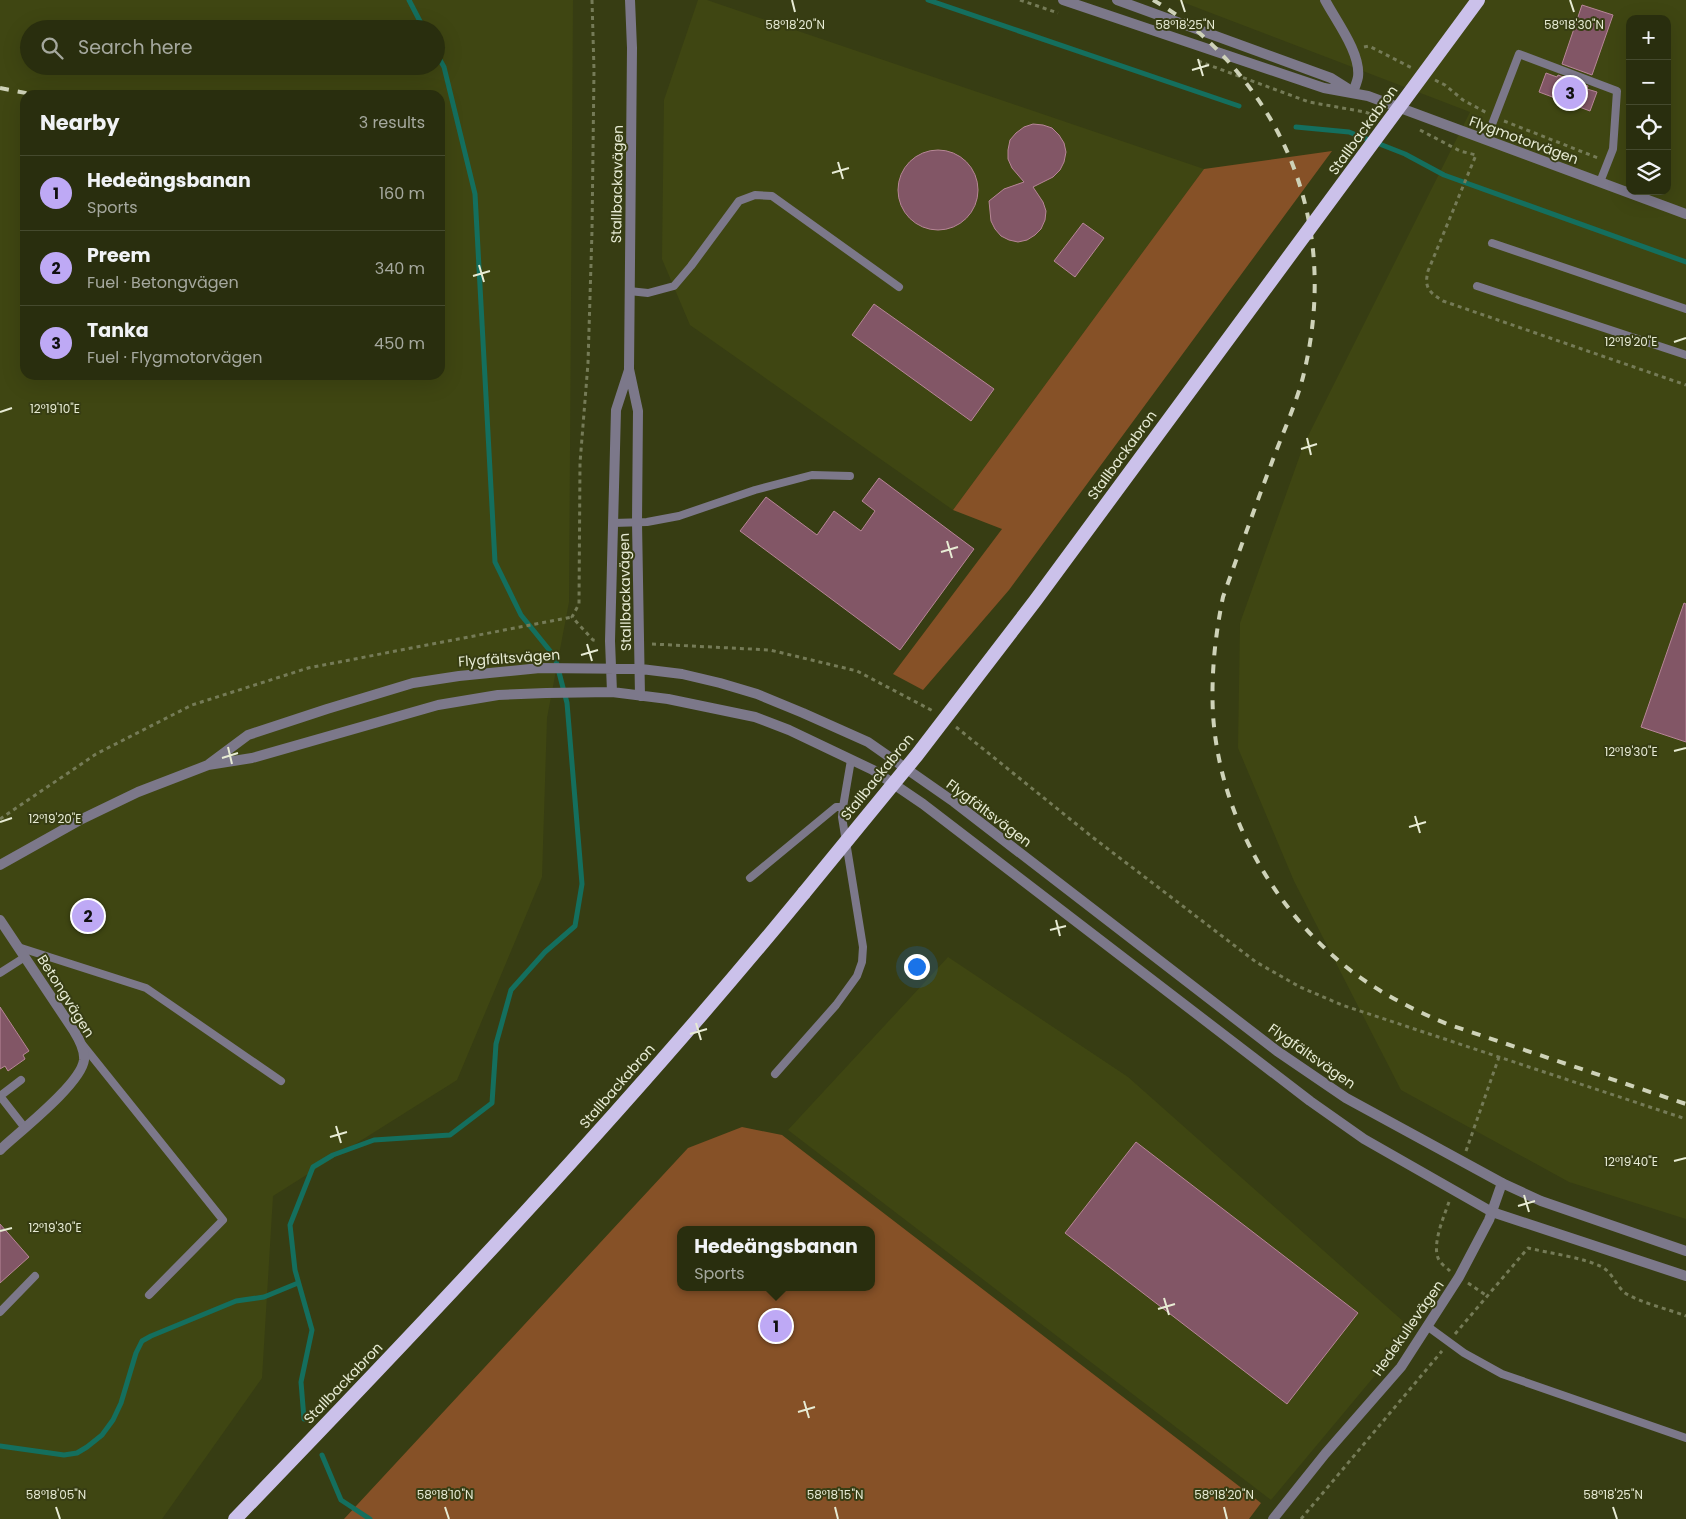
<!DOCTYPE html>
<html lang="en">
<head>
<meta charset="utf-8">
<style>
  body { margin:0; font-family:Poppins,sans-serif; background:#353a1c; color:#f1f3f6 }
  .controls { position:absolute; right:15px; top:15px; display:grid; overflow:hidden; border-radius:10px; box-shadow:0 5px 20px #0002 }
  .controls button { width:45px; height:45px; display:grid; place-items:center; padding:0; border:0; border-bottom:1px solid #454a2e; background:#292e0e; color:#f1f3f6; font:25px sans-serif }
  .you { position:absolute; left:916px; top:966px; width:18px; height:18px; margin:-12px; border:4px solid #fff; border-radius:50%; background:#1a73e8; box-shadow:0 0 0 8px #1a73e833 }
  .badge { display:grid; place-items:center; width:32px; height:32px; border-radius:50%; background:#bea9f5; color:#111; font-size:16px; font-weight:700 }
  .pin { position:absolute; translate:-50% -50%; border:2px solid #fff; box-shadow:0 1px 5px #0006 }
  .popup { position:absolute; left:677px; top:1226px; width:198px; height:65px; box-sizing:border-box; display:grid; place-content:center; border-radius:10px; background:#292e0e; filter:drop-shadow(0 1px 4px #0005); font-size:16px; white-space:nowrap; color:#a5a89e }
  .popup b { font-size:19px; color:#f1f3f6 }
  .popup::after { content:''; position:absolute; left:50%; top:100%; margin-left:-10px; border:10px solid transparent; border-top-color:#292e0e }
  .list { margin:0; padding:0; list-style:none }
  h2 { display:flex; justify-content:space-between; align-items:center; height:65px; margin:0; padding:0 20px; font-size:21px }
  h2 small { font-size:16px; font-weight:400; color:#a5a89e }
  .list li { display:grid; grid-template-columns:32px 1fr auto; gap:15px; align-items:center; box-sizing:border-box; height:75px; padding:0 20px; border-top:1px solid #454a2e }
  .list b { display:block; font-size:19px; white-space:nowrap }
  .list p { margin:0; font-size:16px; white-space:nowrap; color:#a5a89e }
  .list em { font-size:16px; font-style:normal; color:#a5a89e }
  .icon { flex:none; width:28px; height:28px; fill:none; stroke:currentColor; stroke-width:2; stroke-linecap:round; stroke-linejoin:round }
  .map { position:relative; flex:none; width:1686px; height:1519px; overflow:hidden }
  .search { position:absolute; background:#292e0e; box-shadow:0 5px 20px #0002; left:20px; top:20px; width:425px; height:55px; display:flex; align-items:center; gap:12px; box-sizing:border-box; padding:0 18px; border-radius:28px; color:#a5a89e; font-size:19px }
  .panel { position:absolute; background:#292e0e; box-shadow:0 5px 20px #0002; left:20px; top:90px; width:425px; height:290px; border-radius:15px }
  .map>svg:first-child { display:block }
  .built { fill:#3f4612; fill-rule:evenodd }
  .green { fill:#865127; fill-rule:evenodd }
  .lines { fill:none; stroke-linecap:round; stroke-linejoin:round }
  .stream { stroke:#146f5e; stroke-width:5 }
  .building { fill:#825666; stroke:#b78697 }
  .path { stroke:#757b57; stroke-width:3; stroke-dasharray:4 4; stroke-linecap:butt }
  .service { stroke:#7c788a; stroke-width:8 }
  .minor { stroke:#7c788a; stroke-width:10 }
  .tertiary { stroke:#7c788a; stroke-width:10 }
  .trunk { stroke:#cbc1ea; stroke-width:14 }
  .rail { stroke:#ced2b8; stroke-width:4; stroke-dasharray:9 9; stroke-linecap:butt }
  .trunk-bridge { stroke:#cbc1ea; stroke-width:14 }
  .ticks { fill:none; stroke:#e7ebd4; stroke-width:2 }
  .labels { text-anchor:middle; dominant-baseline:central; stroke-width:4; stroke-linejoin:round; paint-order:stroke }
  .street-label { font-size:14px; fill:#e7ebd4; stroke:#373d13 }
  .ticks-label { font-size:12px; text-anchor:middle; fill:#e7ebd4; stroke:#373d13; stroke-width:4; stroke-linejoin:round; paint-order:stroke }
</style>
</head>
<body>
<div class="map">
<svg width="1686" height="1519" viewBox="0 0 1686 1519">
  <rect width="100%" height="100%" fill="#373d13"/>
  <path class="built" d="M0,0h573l-4,602 -22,116 -5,159 -85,203 -184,116 -11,182 -100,141h-162zM29,29h407v37h-407zM25,95h415v280h-415z
    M698,0h9l497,169 -251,341 -263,-185 -28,-66 2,-159z
    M1177,0h509v1219l-117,-37 -168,-92 -107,-209 -56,-133 2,-125 64,-179 166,-332zM1630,19h37v172h-37z
    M948,957l180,120 285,253 -142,170 -483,-370z"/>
  <path class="green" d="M1332,151l-323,439 -86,100 -30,-16 109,-145 -49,-19 251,-341z
    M742,1127l40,8 479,368 -12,16h-905l344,-371zM681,1230h190v57h-190z"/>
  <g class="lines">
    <path class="stream" d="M409,0l15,29
      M928,0l311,106
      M1296,127l53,5 56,22 39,21 242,87
      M304,1419l-3,-37 11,-52 -17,-60 -5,-45 23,-58 20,-12 41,-15 76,-5 42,-32 4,-59 15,-54 34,-38 30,-26 7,-42 -15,-181 -12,-46 -34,-42 -26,-53 -20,-368 -31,-127 -8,-14
      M0,1446l64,9 13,-2 10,-6 15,-12 11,-15 8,-17 15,-50 6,-12 9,-5 85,-35 28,-4 34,-14
      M322,1455l19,45 29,19"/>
  </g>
  <path class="building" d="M1582,5l31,10 -21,60 -30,-11z
    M1546,73l11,4 1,-2 30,11 -1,3 10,3 -7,19 -51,-19z
    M1033,124l10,1 9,3 7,7 5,8 2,9 -2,10 -4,8 -7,7 -20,10 10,15 3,9 -1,9 -4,9 -6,6 -8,5 -9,2 -9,-2 -8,-4 -6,-7 -4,-8 -2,-20 15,-12 20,-7 -12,-14 -4,-9v-9l2,-10 6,-7 8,-6z
    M898 190a40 40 0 1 1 80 0a40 40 0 1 1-80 0Z
    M1083,223l21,15 -29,39 -21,-16z
    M874,304l120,85 -23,32 -119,-86z
    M879,478l95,71 -74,101 -160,-119 26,-34 51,38 17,-24 27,20 14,-20 -13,-10z
    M1684,603l2,1v138l-45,-15z
    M0,1007l29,44 -6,4 2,4 -17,12 -3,-5 -5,3z
    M1136,1142l222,171 -71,91 -222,-171z
    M0,1224l29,33 -29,26z"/>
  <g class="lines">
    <path class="path" d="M592,0l2,70 -2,161 -4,132 -8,100 -1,141 -7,13 21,23 5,1
      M1020,0l38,13
      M1364,47l5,-1 43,22
      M1198,61l111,41 56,10 11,4
      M1435,80l10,5 18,15 24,13
      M1504,121l94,37
      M1420,130l40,21 16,4 -48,116c-4,17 1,21 15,30l243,84
      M652,644l118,6 87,21 76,40
      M956,727l135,109 165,126 44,25 42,18 344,114
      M0,819l96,-65 96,-49 116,-37 264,-51
      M1466,1151l33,-94
      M1449,1202c-5,14 -18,44 -10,58 2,4 8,8 11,11
      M1468,1283l19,13
      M1455,1334l73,-86c21,5 57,10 74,19 11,6 14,19 23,26 16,10 43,16 61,23
      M1301,1519l141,-168"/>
    <path class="service" d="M1486,140l33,-86 98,37 -4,58 -13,33
      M1492,243l194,66
      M1477,286l209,69
      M629,291l19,2 26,-7 17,-20 48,-65 16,-6 17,1 127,91
      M613,523l34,-1 32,-6 76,-26 57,-15 38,1
      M750,878l86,-71h7l8,-47
      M18,947l128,41 135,93
      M0,973l25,-16
      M82,1044l141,176 -74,75
      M775,1074l61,-69 21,-29 5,-14 1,-15 -21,-130 1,-10
      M0,1096l25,32
      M0,1096l21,-16
      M0,1312l35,-36
      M1427,1326l37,27 38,21 184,64"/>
    <path class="minor" d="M1325,0c11,21 36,53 33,77 -1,5 -3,10 -5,15
      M0,920l74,111c5,8 11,19 10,29 -3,24 -65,72 -84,90
      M1273,1519l52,-65 76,-87 58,-90 30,-57 13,-37"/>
    <path class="tertiary" d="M630,0l2,48 -3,321 9,42 -1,111 3,174
      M1063,0l261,88 44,8 318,118
      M1117,0l214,78 19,12
      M612,692l-2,-51 6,-231 13,-40
      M209,764l39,-29 79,-26 86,-26 46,-7 81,-8 101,1 41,5 38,9 37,11 46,19 65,29 86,60 323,249 69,47 156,85 39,18 145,50
      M0,865l82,-46 56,-27 70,-27 44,-7 186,-53 60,-10 48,-2 66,-1 56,7 87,18 34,13 84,40 50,34 387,297 54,38 128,73 194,64"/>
    <path class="trunk" d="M235,1519c196,-203 390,-408 569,-626"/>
    <path class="rail" d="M1153,0c46,26 84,66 112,110 51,81 61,175 38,267 -7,27 -21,58 -31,85 -17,45 -33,90 -49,135 -8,39 -12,78 -10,117 6,97 58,192 132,252 31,25 66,43 102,58l239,80
      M0,88l36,7"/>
    <path class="trunk-bridge" d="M804,893l113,-138 118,-154 443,-601"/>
  </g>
  <path class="ticks" d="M792,0l3,12M1181,0l4,12M1570,0l4,12M1198,59l5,17M1192,70l17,-5M838,162l5,17M832,173l17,-5M479,265l5,17M473,276l17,-5M1674,342l12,-4M0,412l12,-4M1307,438l4,17M1301,449l16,-5M947,541l5,17M941,552l17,-5M587,644l5,17M581,655l17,-5M228,747l4,17M1674,751l12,-3M222,758l16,-5M1415,816l5,17M0,822l12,-4M1409,827l17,-5M1056,920l4,16M1050,930l16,-4M696,1023l5,17M690,1034l17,-5M336,1126l5,17M330,1137l17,-5M1674,1161l12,-3M1524,1195l5,17M1518,1206l17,-5M0,1231l12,-3M1164,1298l5,17M1158,1309l17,-5M804,1401l5,17M798,1412l17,-5M56,1507l4,12M445,1507l4,12M835,1507l3,12M1224,1507l3,12M1613,1507l4,12"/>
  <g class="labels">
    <g class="street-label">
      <text transform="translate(1363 130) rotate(-54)">Stallbackabron</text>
      <text transform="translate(1524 140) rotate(20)">Flygmotorvägen</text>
      <text transform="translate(617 184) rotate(-89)">Stallbackavägen</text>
      <text transform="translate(1122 455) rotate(-54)">Stallbackabron</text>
      <text transform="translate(625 592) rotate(-91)">Stallbackavägen</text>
      <text transform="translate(509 658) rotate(-4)">Flygfältsvägen</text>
      <text transform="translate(877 777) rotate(-51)">Stallbackabron</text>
      <text transform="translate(989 813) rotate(37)">Flygfältsvägen</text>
      <text transform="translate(66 996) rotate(58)">Betongvägen</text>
      <text transform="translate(1312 1056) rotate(35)">Flygfältsvägen</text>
      <text transform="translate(617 1086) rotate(-49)">Stallbackabron</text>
      <text transform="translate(1408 1328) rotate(-55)">Hedekullevägen</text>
      <text transform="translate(343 1383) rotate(-46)">Stallbackabron</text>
    </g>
  </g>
  <g class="ticks-label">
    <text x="795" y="29">58°18'20"N</text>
    <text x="1185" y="29">58°18'25"N</text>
    <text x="1574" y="29">58°18'30"N</text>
    <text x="1631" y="346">12°19'20"E</text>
    <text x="55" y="413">12°19'10"E</text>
    <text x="1631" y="756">12°19'30"E</text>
    <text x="55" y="823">12°19'20"E</text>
    <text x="1631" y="1166">12°19'40"E</text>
    <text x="55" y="1232">12°19'30"E</text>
    <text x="56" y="1499">58°18'05"N</text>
    <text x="445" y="1499">58°18'10"N</text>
    <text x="835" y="1499">58°18'15"N</text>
    <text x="1224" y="1499">58°18'20"N</text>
    <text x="1613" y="1499">58°18'25"N</text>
  </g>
</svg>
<div class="controls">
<button>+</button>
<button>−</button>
<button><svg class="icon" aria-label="locate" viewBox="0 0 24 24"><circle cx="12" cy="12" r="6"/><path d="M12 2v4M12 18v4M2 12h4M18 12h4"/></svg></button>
<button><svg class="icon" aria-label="layers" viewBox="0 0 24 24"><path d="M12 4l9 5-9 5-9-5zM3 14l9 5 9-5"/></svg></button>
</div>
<div class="you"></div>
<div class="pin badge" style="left:776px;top:1326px">1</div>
<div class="popup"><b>Hedeängsbanan</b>Sports</div>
<div class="pin badge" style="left:88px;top:916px">2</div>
<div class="pin badge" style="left:1570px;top:93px">3</div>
<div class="search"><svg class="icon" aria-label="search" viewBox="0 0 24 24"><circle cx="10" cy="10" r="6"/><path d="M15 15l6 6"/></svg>Search here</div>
<section class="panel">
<h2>Nearby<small>3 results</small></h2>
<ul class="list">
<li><span class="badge">1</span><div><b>Hedeängsbanan</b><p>Sports</p></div><em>160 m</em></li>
<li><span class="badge">2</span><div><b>Preem</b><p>Fuel · Betongvägen</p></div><em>340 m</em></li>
<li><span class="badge">3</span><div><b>Tanka</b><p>Fuel · Flygmotorvägen</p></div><em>450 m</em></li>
</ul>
</section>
</div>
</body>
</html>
